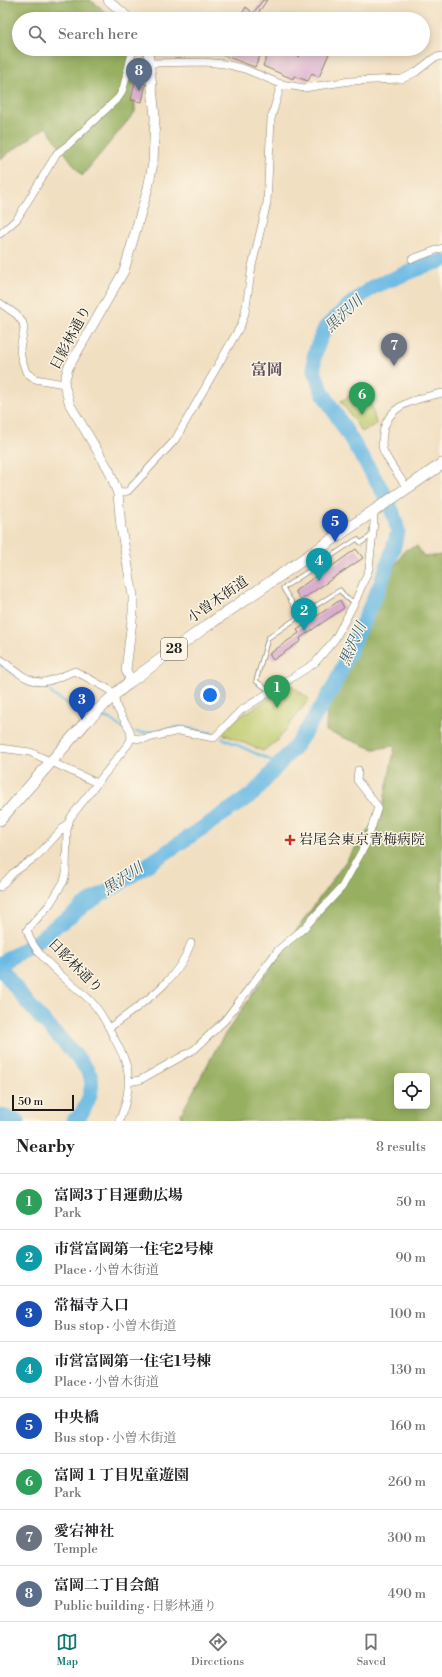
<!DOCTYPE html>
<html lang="en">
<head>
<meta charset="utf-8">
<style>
  body { margin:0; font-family:"Libre Bodoni","Noto Serif JP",serif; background:#f2f2f2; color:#202124 }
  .controls { position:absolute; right:12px; bottom:12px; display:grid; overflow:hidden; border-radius:6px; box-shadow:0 2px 10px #0003 }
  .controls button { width:36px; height:36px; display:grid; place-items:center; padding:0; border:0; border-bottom:1px solid #e0e0e0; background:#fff; color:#202124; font:20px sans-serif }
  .scale { position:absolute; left:12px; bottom:10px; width:62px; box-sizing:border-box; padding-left:4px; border:2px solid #1c1c1c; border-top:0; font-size:11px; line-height:14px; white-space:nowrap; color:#1c1c1c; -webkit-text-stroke:3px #fcf5e5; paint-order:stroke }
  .you { position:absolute; left:210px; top:695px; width:14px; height:14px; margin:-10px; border:3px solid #fff; border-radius:50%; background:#1a73e8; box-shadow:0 0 0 6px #1a73e833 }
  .badge { display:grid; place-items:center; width:26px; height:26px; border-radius:50%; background:#0f766e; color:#fff; font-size:13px; font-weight:700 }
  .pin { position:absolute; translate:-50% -33px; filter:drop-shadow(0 1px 2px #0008) }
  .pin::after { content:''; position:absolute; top:21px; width:14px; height:12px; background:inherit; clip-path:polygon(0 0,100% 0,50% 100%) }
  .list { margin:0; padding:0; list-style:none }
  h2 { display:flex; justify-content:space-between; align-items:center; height:52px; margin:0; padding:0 16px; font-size:17px }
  h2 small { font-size:13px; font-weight:400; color:#757577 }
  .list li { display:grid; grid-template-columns:26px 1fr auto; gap:12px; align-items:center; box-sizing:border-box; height:56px; padding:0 16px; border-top:1px solid #e0e0e0 }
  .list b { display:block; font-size:15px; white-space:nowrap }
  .list p { margin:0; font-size:13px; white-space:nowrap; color:#757577 }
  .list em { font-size:13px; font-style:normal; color:#757577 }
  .icon { flex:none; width:22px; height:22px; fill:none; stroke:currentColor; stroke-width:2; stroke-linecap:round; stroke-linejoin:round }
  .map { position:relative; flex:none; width:442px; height:1121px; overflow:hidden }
  .search { position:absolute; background:#fff; box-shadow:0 2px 10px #0003; left:12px; right:12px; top:12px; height:44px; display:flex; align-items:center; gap:10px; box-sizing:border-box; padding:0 14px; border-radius:22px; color:#757577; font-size:15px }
  .sheet { height:500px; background:#fff }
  nav { display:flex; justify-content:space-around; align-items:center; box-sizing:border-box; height:56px; border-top:1px solid #e0e0e0; background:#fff; font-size:11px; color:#757577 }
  nav a { display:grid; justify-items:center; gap:2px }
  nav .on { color:#0f766e }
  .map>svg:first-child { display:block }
  .green { fill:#becb6d; stroke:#6d7444 }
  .forest { fill:#96af60; stroke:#59663e; fill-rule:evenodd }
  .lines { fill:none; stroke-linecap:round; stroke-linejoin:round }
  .stream { stroke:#69b9e4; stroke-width:2.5 }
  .river { stroke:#69b9e4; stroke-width:15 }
  .building { fill:#daaece }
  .service-casing { stroke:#867e6e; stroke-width:5 }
  .minor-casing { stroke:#867e6e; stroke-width:8 }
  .tertiary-casing { stroke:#867e6e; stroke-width:10 }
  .primary-casing { stroke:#867e6e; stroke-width:12 }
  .service { stroke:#fff; stroke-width:3.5 }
  .minor { stroke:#fff; stroke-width:7 }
  .tertiary { stroke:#fff; stroke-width:9 }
  .primary { stroke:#fff; stroke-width:11 }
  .poi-dot { fill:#c8321e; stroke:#fcf5e5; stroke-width:1.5 }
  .labels { text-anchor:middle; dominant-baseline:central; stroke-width:3; stroke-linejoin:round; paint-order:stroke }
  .shield { fill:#fcf5e5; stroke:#5f5d58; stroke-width:1 }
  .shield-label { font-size:13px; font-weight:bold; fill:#1c1c1c }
  .street-label { font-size:14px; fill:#1c1c1c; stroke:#fcf5e5 }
  .poi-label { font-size:14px; fill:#1c1c1c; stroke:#fcf5e5; text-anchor:start }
  .water-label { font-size:15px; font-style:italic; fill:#3b5b6c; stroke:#fcf5e5 }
  .quarter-label { font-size:16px; font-weight:bold; fill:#5e4f5a; stroke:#fcf5e5 }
</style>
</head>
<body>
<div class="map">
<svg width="442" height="1121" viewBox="0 0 442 1121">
  <rect width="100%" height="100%" fill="#fcf5e5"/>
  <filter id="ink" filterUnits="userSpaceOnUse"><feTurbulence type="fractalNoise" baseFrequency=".025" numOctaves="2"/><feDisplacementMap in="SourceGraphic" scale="8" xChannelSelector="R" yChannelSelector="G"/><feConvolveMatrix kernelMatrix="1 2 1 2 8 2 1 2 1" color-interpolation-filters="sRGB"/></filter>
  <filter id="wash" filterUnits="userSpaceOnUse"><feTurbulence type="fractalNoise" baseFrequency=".012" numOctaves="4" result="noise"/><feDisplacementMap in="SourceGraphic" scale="16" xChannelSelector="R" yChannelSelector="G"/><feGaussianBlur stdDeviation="0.9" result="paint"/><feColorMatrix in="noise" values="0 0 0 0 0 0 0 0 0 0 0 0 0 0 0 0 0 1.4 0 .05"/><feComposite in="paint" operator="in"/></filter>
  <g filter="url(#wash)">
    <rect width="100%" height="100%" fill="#f1dfc1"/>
    <path class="green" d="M358,391l14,16 4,17 -14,8 -21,-31z
      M291,685l18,14 -31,41 -15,11 -40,-17 15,-16z"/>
    <path class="forest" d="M0,0h90l10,7 12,12h-93v30h115l1,63 -53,64 -36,-49 -46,32z
      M417,546l7,11 18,-2v566h-260l-1,-7 38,-71 79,-115 84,-117 13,-65 -21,3 -48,-18 1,-30 57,-118 21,-33zM397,1076h30v30h-30z"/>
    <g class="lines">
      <path class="stream" d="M0,664l30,21 18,3 6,8 33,18
        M103,717l7,2 15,11
        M136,732l6,1 37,-6 33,6
        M222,738l57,26"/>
      <path class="river" d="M0,964l42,-26 15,-13 13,-8 13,-11 16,-10 14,-8 140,-94 45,-51 35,-55 47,-103 13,-36 5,-18 -5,-18 -11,-23 -59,-97 -9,-22v-14l3,-10 8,-19 24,-23 24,-18 51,-21 18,-5
        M0,967c13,16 24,33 38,48 10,12 51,51 53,63 3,12 -7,38 -18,43
        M0,1115l18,6"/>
    </g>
    <g id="blocks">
      <path class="building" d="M263,0h4l-13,19h-21l4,-4h4l5,-8 5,4 -2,4 2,1z
        M224,49h41l-1,3 3,1 2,-4h13l17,8 3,-8h29l-12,28 -7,-4 -4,8 -14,-5 -1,3 -30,-13 4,-11 -6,-1 -6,13 -33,-12z
        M135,82l11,2 -4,18 -11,-2z
        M356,549l7,9 -62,42 -6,-9 28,-20 -2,-2 5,-3 2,3z
        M340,600l4,8 -44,30 1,3 -28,19 -4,-6 30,-21 -2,-3z"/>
    </g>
  </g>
  <g filter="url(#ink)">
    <use href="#blocks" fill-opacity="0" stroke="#867e6e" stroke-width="1"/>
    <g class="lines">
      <g class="service-casing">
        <path id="service" d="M355,602l-9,-4 -6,-8 -40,26 -17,-28 74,-49 4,4 11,-8
          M270,691l-14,-10 12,-43 32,-22"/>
      </g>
      <g class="minor-casing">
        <path id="minor" d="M150,63l54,-1 21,2 20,5 36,15 23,4 46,-7 52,-2 14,-7 18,-14 8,-2
          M0,234l17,-15 40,-66 12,-9 50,-47 4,-8 10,-40
          M412,259l30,-11
          M0,303l17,12 6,8 1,6 -4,20 1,8 5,15 9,7 29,5
          M407,488c-7,-11 -16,-22 -22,-34 -4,-6 -3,-13 -2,-21 5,-30 34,-34 59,-40
          M118,494l10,-3 47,-51 66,-115 4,-12 7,-47 15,-63 4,-84 10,-35
          M0,659c14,10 30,27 48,22 9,-2 18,-7 27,-10l35,19 4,5 3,13 13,22 1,8 -2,5 -59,75 -3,12 -1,43 -2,8 -14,23 -23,26c6,26 44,53 63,70 9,9 16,22 22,34 4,8 10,18 13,27 7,19 2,42 -6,60
          M131,738l12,1 36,-8 35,7 26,-27 75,-48 20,-24 20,-37 14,-33 5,-47 -1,-10
          M0,748l30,4 67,31
          M0,887l13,-14 23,-16 31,-33
          M109,1028c32,-24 68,-45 82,-85
          M128,1082l12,-2 55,-31 30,-29 53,-70 26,-22 38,-41 25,-45 11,-35 -21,-27 1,-10"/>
      </g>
      <g class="tertiary-casing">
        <path id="tertiary" d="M108,0l22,19
          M131,681l-5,-11 7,-58v-16l-12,-69 -3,-33 -9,-24 -39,-65 -6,-21 4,-16 56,-97 24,-83 5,-25 2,-46 -7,-68"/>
      </g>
      <g class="primary-casing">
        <path id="primary" d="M0,820l85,-97 29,-28 17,-14 77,-56 234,-161"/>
      </g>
      <use href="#service" class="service"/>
      <use href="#minor" class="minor"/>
      <use href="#tertiary" class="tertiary"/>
      <use href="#primary" class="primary"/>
    </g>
  </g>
  <path class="poi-dot" d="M288 834h4v4h4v4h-4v4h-4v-4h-4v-4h4z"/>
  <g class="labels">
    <rect class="shield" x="161" y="638" width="26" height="22" rx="3"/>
    <g class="shield-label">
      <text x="174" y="649">28</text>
    </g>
    <g class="street-label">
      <text transform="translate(71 338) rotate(-62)">日影林通り</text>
      <text transform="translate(218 600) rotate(-35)">小曽木街道</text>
      <text transform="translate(75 966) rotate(45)">日影林通り</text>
    </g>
    <g class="poi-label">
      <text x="299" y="840">岩尾会東京青梅病院</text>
    </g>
    <g class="water-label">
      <text transform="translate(344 314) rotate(-43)">黒沢川</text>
      <text transform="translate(353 644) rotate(-66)">黒沢川</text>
      <text transform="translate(123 879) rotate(-34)">黒沢川</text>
    </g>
    <g class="quarter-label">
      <text x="267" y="370">富岡</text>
    </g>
  </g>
</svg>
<div class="controls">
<button><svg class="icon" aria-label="locate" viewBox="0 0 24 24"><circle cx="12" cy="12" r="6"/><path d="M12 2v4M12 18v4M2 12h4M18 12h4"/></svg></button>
</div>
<div class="scale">50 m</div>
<div class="you"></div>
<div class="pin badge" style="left:277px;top:708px;background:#2e9e5b">1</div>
<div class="pin badge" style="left:304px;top:631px;background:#0f9aa8">2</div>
<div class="pin badge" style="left:82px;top:720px;background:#1a4fb4">3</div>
<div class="pin badge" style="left:319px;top:581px;background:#0f9aa8">4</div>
<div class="pin badge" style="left:335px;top:542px;background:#1a4fb4">5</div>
<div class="pin badge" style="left:362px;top:415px;background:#2e9e5b">6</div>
<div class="pin badge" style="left:394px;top:366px;background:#6b7280">7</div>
<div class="pin badge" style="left:139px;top:91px;background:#5c6f8a">8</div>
<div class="search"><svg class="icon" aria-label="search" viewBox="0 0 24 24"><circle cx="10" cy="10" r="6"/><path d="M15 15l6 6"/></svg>Search here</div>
</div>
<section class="sheet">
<h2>Nearby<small>8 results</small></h2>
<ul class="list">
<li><span class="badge" style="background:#2e9e5b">1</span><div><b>富岡3丁目運動広場</b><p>Park</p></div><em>50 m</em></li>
<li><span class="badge" style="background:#0f9aa8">2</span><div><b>市営富岡第一住宅2号棟</b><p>Place · 小曽木街道</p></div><em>90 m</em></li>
<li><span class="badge" style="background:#1a4fb4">3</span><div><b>常福寺入口</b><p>Bus stop · 小曽木街道</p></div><em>100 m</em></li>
<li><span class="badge" style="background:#0f9aa8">4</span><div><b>市営富岡第一住宅1号棟</b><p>Place · 小曽木街道</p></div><em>130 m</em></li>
<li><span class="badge" style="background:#1a4fb4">5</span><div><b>中央橋</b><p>Bus stop · 小曽木街道</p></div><em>160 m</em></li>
<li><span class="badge" style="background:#2e9e5b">6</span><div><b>富岡１丁目児童遊園</b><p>Park</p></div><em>260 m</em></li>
<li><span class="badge" style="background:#6b7280">7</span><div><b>愛宕神社</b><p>Temple</p></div><em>300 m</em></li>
<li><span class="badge" style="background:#5c6f8a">8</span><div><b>富岡二丁目会館</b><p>Public building · 日影林通り</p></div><em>490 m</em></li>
</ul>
</section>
<nav>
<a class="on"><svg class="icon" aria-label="map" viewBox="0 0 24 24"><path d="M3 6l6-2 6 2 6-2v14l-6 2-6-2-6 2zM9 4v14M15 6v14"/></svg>Map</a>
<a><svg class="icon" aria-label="directions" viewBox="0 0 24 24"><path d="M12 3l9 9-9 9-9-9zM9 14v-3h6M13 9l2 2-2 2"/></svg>Directions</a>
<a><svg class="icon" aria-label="saved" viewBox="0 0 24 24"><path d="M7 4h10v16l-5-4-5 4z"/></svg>Saved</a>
</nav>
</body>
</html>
